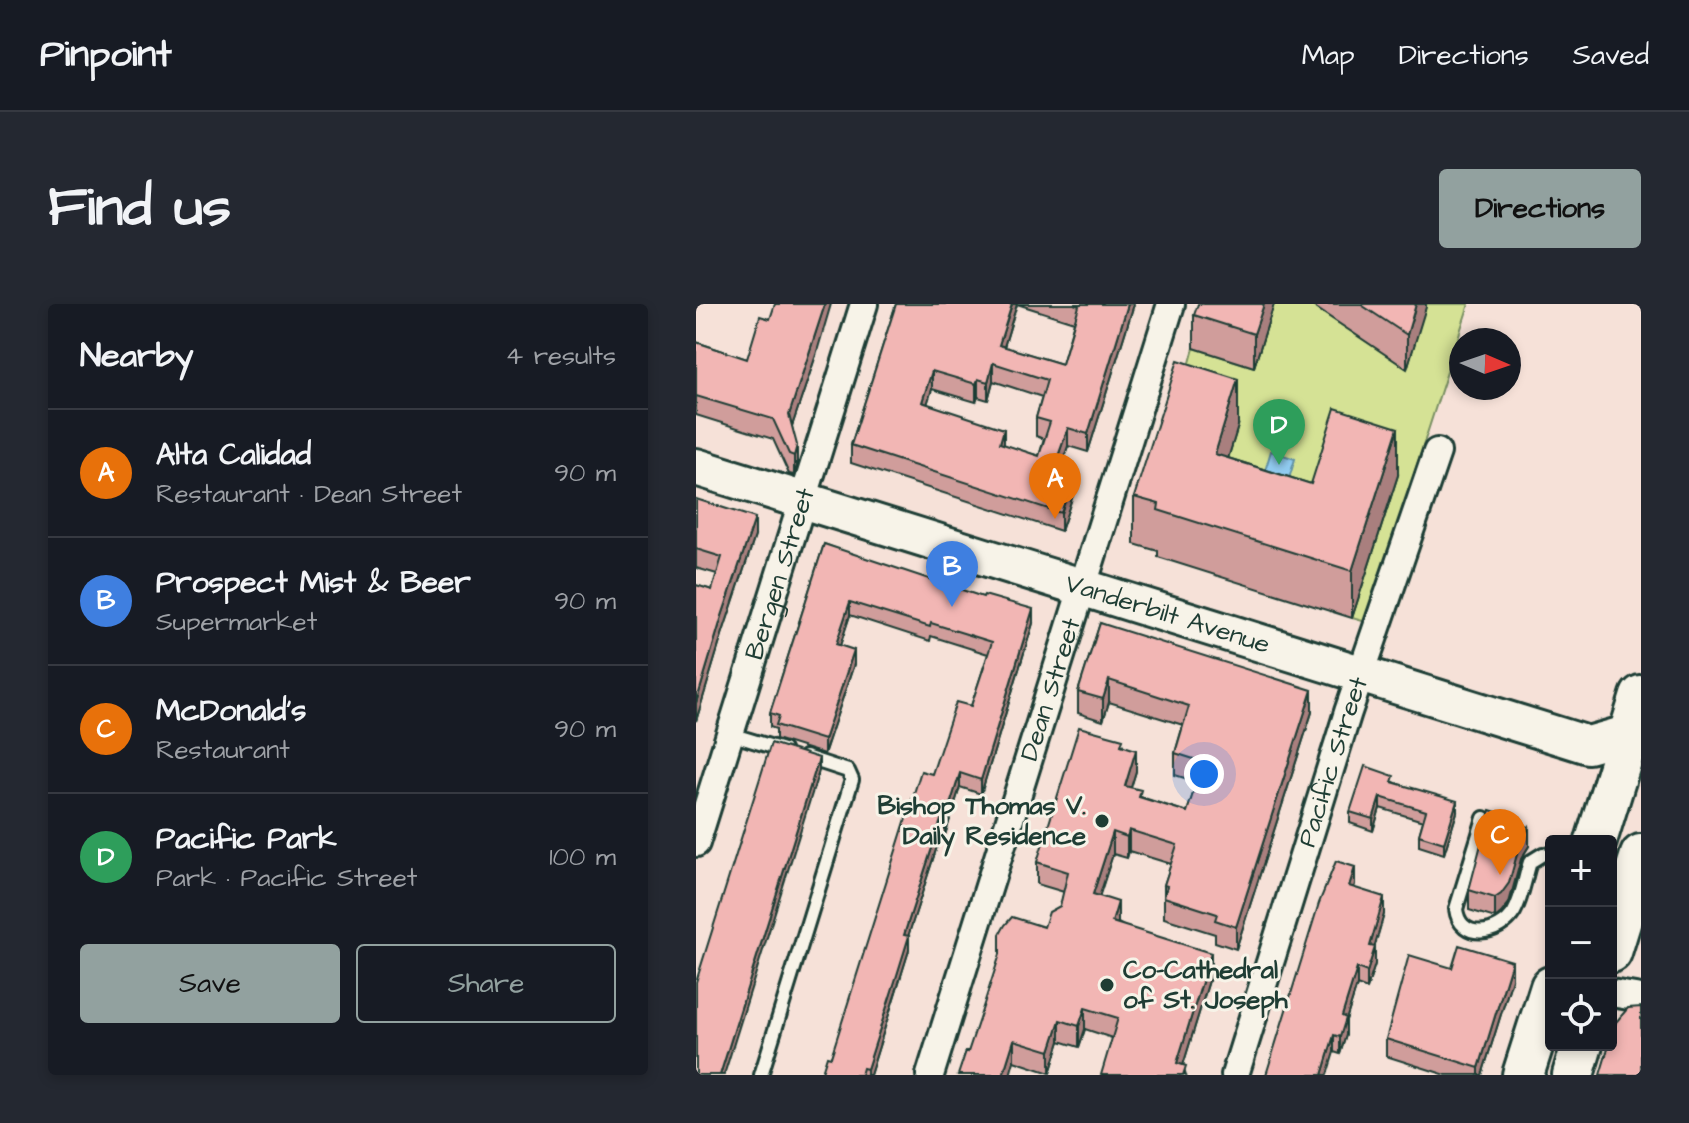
<!DOCTYPE html>
<html lang="en">
<head>
<meta charset="utf-8">
<style>
  body { margin:0; font-family:"Architects Daughter",sans-serif; background:#242831; color:#f1f3f6 }
  .controls { position:absolute; right:24px; bottom:24px; display:grid; overflow:hidden; border-radius:8px; box-shadow:0 4px 12px #0003 }
  .controls button { width:72px; height:72px; display:grid; place-items:center; padding:0; border:0; border-bottom:2px solid #363941; background:#171b24; color:#f1f3f6; font:40px sans-serif }
  .compass { position:absolute; left:753px; top:24px; width:72px; height:72px; border-radius:50%; background:#171b24; box-shadow:0 4px 12px #0003; rotate:92deg }
  .you { position:absolute; left:508px; top:470px; width:28px; height:28px; margin:-20px; border:6px solid #fff; border-radius:50%; background:#1a73e8; box-shadow:0 0 0 12px #1a73e833 }
  .badge { display:grid; place-items:center; width:52px; height:52px; border-radius:50%; background:#92a19f; color:#fff; font-size:26px; font-weight:700 }
  .pin { position:absolute; translate:-50% -66px; filter:drop-shadow(0 2px 4px #0008) }
  .pin::after { content:''; position:absolute; top:42px; width:28px; height:24px; background:inherit; clip-path:polygon(0 0,100% 0,50% 100%) }
  .list { margin:0; padding:0; list-style:none }
  h2 { display:flex; justify-content:space-between; align-items:center; height:104px; margin:0; padding:0 32px; font-size:34px }
  h2 small { font-size:26px; font-weight:400; color:#9ea1a6 }
  .list li { display:grid; grid-template-columns:52px 1fr auto; gap:24px; align-items:center; box-sizing:border-box; height:128px; padding:0 32px; border-top:2px solid #363941 }
  .list b { display:block; font-size:30px; white-space:nowrap }
  .list p { margin:0; font-size:26px; white-space:nowrap; color:#9ea1a6 }
  .list em { font-size:26px; font-style:normal; color:#9ea1a6 }
  .actions { display:flex; gap:16px; padding:24px 32px }
  .actions a { flex:1; padding:18px 0; border:2px solid #92a19f; border-radius:8px; text-align:center; font-size:28px; color:#92a19f }
  .actions .main { background:#92a19f; color:#111 }
  .icon { flex:none; width:44px; height:44px; fill:none; stroke:currentColor; stroke-width:2; stroke-linecap:round; stroke-linejoin:round }
  .map { position:relative; flex:none; width:945px; height:771px; overflow:hidden; border-radius:8px }
  header { display:flex; align-items:center; gap:48px; box-sizing:border-box; height:112px; padding:0 40px; background:#171b24; border-bottom:2px solid #363941 }
  header strong { font-size:38px }
  nav { display:flex; gap:44px; margin-inline-start:auto; font-size:28px }
  .intro { display:flex; align-items:center; justify-content:space-between; box-sizing:border-box; height:192px; padding:0 48px }
  h1 { margin:0; font-size:56px }
  .button { padding:20px 36px; border-radius:8px; background:#92a19f; color:#111; font-size:28px; font-weight:700 }
  main { display:flex; gap:48px; padding:0 48px }
  aside { flex:1; background:#171b24; border-radius:8px; box-shadow:0 4px 12px #0003 }
  .map>svg:first-child { display:block }
  .green { fill:#d5e295; stroke:#7a9064; stroke-width:2 }
  .water { fill:#92cdf2; stroke:#6493a6; stroke-width:2 }
  .lines { fill:none; stroke-linecap:round; stroke-linejoin:round }
  .lane-casing { stroke:#1f3d34; stroke-width:18 }
  .street-casing { stroke:#1f3d34; stroke-width:32 }
  .secondary-casing { stroke:#1f3d34; stroke-width:42 }
  .primary-casing { stroke:#1f3d34; stroke-width:46 }
  .lane { stroke:#f7f3e8; stroke-width:12 }
  .street { stroke:#f7f3e8; stroke-width:26 }
  .secondary { stroke:#f7f3e8; stroke-width:36 }
  .primary { stroke:#f7f3e8; stroke-width:40 }
  .wall { fill:#d09d9b; stroke:#1f3d34; stroke-width:2; fill-rule:evenodd }
  .shaded-wall { fill:#a97f7e; stroke:#1f3d34; stroke-width:2 }
  .building { fill:#f2b6b4; stroke:#1f3d34; stroke-width:2; fill-rule:evenodd }
  .poi-dot { fill:#1f3d34; stroke:#f7f3e8; stroke-width:3 }
  .labels { text-anchor:middle; dominant-baseline:central; stroke-width:6; stroke-linejoin:round; paint-order:stroke }
  .street-label { font-size:26px; fill:#1f3d34; stroke:#f7f3e8 }
  .poi-label { font-size:26px; font-weight:bold; fill:#1f3d34; stroke:#f7f3e8; text-anchor:end }
</style>
</head>
<body>
<header>
<strong>Pinpoint</strong>
<nav><a>Map</a><a>Directions</a><a>Saved</a></nav>
</header>
<div class="intro"><h1>Find us</h1><a class="button">Directions</a></div>
<main>
<aside>
<h2>Nearby<small>4 results</small></h2>
<ul class="list">
<li><span class="badge" style="background:#e8710a">A</span><div><b>Alta Calidad</b><p>Restaurant · Dean Street</p></div><em>90 m</em></li>
<li><span class="badge" style="background:#3f7fe0">B</span><div><b>Prospect Mist &amp; Beer</b><p>Supermarket</p></div><em>90 m</em></li>
<li><span class="badge" style="background:#e8710a">C</span><div><b>McDonald's</b><p>Restaurant</p></div><em>90 m</em></li>
<li><span class="badge" style="background:#2e9e5b">D</span><div><b>Pacific Park</b><p>Park · Pacific Street</p></div><em>100 m</em></li>
</ul>
<div class="actions"><a class="main">Save</a><a>Share</a></div>
</aside>
<div class="map">
<svg width="945" height="771" viewBox="0 0 945 771">
  <rect width="100%" height="100%" fill="#f6e1d8"/>
  <filter id="ink" filterUnits="userSpaceOnUse"><feTurbulence type="fractalNoise" baseFrequency=".0125" numOctaves="2"/><feDisplacementMap in="SourceGraphic" scale="16" xChannelSelector="R" yChannelSelector="G"/><feConvolveMatrix kernelMatrix="1 2 1 2 8 2 1 2 1" color-interpolation-filters="sRGB"/></filter>
  <g filter="url(#ink)">
    <path class="green" d="M578,0h36l96,64 15,-64h48l-103,318 -14,-4 -41,-87 -96,-30 -37,-94 16,-59 60,19z"/>
    <path class="water" d="M575,147l24,8 -16,52 -24,-7z"/>
    <g class="lines">
      <g class="lane-casing">
        <path id="lane" d="M34,430l53,16
          M788,514l-28,91c4,33 44,26 58,3 8,-14 11,-35 16,-50l13,-8
          M65,771l91,-295 -4,-9 -43,-14"/>
      </g>
      <g class="street-casing">
        <g id="street">
          <path id="s1" d="M0,539l168,-539"/>
          <path d="M915,689l30,5"/>
          <path id="s2" d="M234,771l241,-771"/>
          <path id="s3" d="M539,771l113,-363 89,-260"/>
        </g>
      </g>
      <g class="secondary-casing">
        <g id="secondary">
          <path id="s4" d="M0,163l892,278 53,-15"/>
        </g>
      </g>
      <g class="primary-casing">
        <path id="primary" d="M900,537l45,-145
          M915,648l30,-97
          M827,771l28,-88
          M877,771l9,-30"/>
      </g>
      <use href="#lane" class="lane"/>
      <use href="#street" class="street"/>
      <use href="#secondary" class="secondary"/>
      <use href="#primary" class="primary"/>
    </g>
    <path class="wall" d="M200,0h238l-46,148 -20,-6 -6,18 14,22 -15,45 -210,-68v-18zM321,0l57,18 -12,42 -58,-17zM297,77l49,16 -6,21v18l8,3 -5,17 -35,-11 -77,-41 5,-15 44,13 2,-5 10,3z
      M578,0l-20,63 -60,-19v-33z
      M614,0h116l-19,65z
      M0,38l51,17 69,-4 -24,71 5,39 -3,10 -5,-1 -16,-35 -77,-24z
      M542,122l-10,32 83,26 87,-9 -46,143 -194,-61v-6l-24,-7v-47z
      M0,195l59,37 -33,99 -26,86v-136l16,5 5,-16 -21,-6z
      M128,240l209,79 -52,171 -21,-7 -15,48 -4,-1 -33,102 1,14 -39,125h-49l10,-18 101,-283 39,-68 17,-52 -57,-18 -1,5 -80,-26 -10,30 14,19 -30,90 -48,-15v-10l-6,-2v-14z
      M404,319l212,89 -76,237 -21,-7v-8l-51,-16v-33l7,-21 -42,-13 -2,7 -14,-4 -14,42 19,27 93,51 -28,91 3,10 -74,-37 -27,-9 -6,18 -19,-6 -10,32 -36,-12 -46,-9 76,-125 16,-21 4,-14 -27,-8v-22l86,-117 13,26 -5,16 10,10 46,15 10,-30 -22,-7v-22l8,-28 -74,-23 -6,19 -25,-8v-21z
      M698,478l63,30 -13,42 -25,-8v-11l4,-14 -43,-13 -7,23 -23,-8v-11z
      M822,520l11,22 -8,13 -12,44 -8,10 -6,5 -26,-8v-20z
      M659,580l-1,4 30,26 -10,33 1,17 -8,25 -10,-4 -11,35v15l-6,19 -6,-2 -68,23z
      M756,664l60,11 -30,96h-36l-60,-19v-17z"/>
    <path class="shaded-wall" d="M129,0h6l-15,51 -27,80v-20z
      M316,0h5l-18,59v-18z
      M432,0h6l-46,148v-18z
      M568,0h10l-20,63v-33z
      M720,0h10v3l-19,62v-34z
      M297,59v18l-5,19v-18z
      M236,67v18l-10,31v-18z
      M282,75v18l-2,5v-18z
      M542,75v47l-23,75v-47z
      M372,124v18l-12,34v-18z
      M702,124v47l-46,143v-47z
      M308,125v18l-4,-4z
      M101,141v20l-3,10v-19z
      M380,164v18l-15,45v-18z
      M59,214v18l-33,99 -26,86v-18l26,-87z
      M154,298v13l-14,43v-14z
      M337,305v14l-52,171v-14z
      M158,346v14l-30,90v-14z
      M413,376v22l-6,19v-22z
      M616,386v22l-76,237v-22z
      M440,446v21l-11,36v-21z
      M123,454v13l-95,304h-4z
      M264,469v14l-15,48v-14z
      M684,493v11l-7,23v-12z
      M761,497v11l-13,42v-11z
      M245,516v14l-37,115v-14z
      M833,523v19l-8,13 -12,44 -8,10 -6,5v-20l26,-58z
      M433,526v21l-2,7v-21z
      M417,528v22l-20,62v-22z
      M659,563v17l-6,19v-17z
      M688,593v17l-14,49v-17z
      M422,598v22l-6,-2z
      M213,632v14l-39,125h-3v-6z
      M679,643v17l-8,25v-17z
      M515,649v21l-31,101 -3,-12z
      M816,657v18l-30,96h-3v-7z
      M661,664v17l-11,35v15l-6,19v-17l2,-21z
      M389,704v21l-6,18v-21z
      M364,716v21l-10,32v-22z
      M638,731v17l-7,23h-5z
      M318,736v21l-4,14h-7z"/>
    <path class="building" d="M79,0h50l-36,111 8,30 -3,11 -5,-2 -16,-35 -77,-23v-54l51,17 13,-43 10,3z
      M200,0h116l-13,41 63,19 17,-58 -5,-2h54l-40,130 -20,-6 -12,34 20,6 -15,45 -210,-68zM297,59l54,17 -11,38 14,4 -11,34 -39,-13 4,-14 -82,-27 10,-31 44,13 2,-5 10,3z
      M502,0h66l-10,30 -60,-19z
      M664,0h56l-9,31z
      M482,56l60,19 -23,75 96,30 24,-76 63,20 -46,143 -194,-61 1,-6 -25,-7z
      M0,195l59,19 -33,98 -26,87v-118l16,5 10,-33 -26,-8z
      M128,240l159,53 1,-2 49,14 -52,171 -21,-7 -15,48 -4,-1 -37,115 5,1 -12,39 -30,94 -4,-1 -2,7h-40l6,-19 4,1 90,-286 11,3 24,-72 15,4 21,-64 -61,-19 -1,4 -80,-25 -14,42 18,6 -30,90 -48,-15 3,-9 -9,-3z
      M404,319l212,67 -76,237 -21,-7 2,-6 -53,-17 3,-11 -3,-1 13,-40 -48,-15 -2,7 -14,-5 -20,62 25,8 -6,20 99,31 -34,110 9,3 -3,9h-82l17,-57 -33,-10 -6,18 -19,-6 -10,31 -36,-11 -11,35h-45l8,-24 2,1 16,-48 16,-50v-20l5,-9 7,-8 32,10 5,-15 11,-6 8,-34 -31,-10 42,-135 44,12 -2,6 15,5 -11,36 16,4 -2,7 48,15 16,-50 -28,-9 14,-47 -80,-26 -6,19 -25,-7z
      M75,439l48,15 -99,317h-24v-93z
      M669,462l29,10 -2,6 65,19 -13,42 -25,-8 7,-24 -46,-14 -7,22 -23,-7z
      M794,506l28,9 -1,4 12,4 -8,13 -12,43 -8,11 -6,4 -26,-8z
      M640,557l19,6 -6,19 35,11 -14,49 5,1 -8,25 -10,-4 -15,48 4,2 -6,19 -6,-2 -12,40h-56l53,-172z
      M763,641l53,16 -33,107 -93,-29 23,-84 43,13z
      M945,703v68h-41l9,-30h2v-7l5,-16 12,-14z"/>
  </g>
  <g class="poi-dot">
    <circle cx="406" cy="517" r="8"/>
    <circle cx="411" cy="681" r="8"/>
  </g>
  <g class="labels">
    <g class="street-label">
      <text stroke="none"><textPath href="#s1" startOffset="282">Bergen Street</textPath></text>
      <text stroke="none"><textPath href="#s4" startOffset="494">Vanderbilt Avenue</textPath></text>
      <text stroke="none"><textPath href="#s2" startOffset="404">Dean Street</textPath></text>
      <text stroke="none"><textPath href="#s3" startOffset="328">Pacific Street</textPath></text>
    </g>
    <g class="poi-label">
      <text x="390" y="502">Bishop Thomas V.<tspan x="390" dy="30">Daily Residence</tspan></text>
      <text x="427" y="666" text-anchor="start">Co-Cathedral<tspan x="427" dy="30">of St. Joseph</tspan></text>
    </g>
  </g>
</svg>
<div class="controls">
<button>+</button>
<button>−</button>
<button><svg class="icon" aria-label="locate" viewBox="0 0 24 24"><circle cx="12" cy="12" r="6"/><path d="M12 2v4M12 18v4M2 12h4M18 12h4"/></svg></button>
</div>
<svg class="compass" viewBox="-18 -18 36 36"><path d="M0-13l5 13h-10z" fill="#e53935"/><path d="M0 13l5-13h-10z" fill="#9ea1a6"/></svg>
<div class="you"></div>
<div class="pin badge" style="left:359px;top:215px;background:#e8710a">A</div>
<div class="pin badge" style="left:256px;top:303px;background:#3f7fe0">B</div>
<div class="pin badge" style="left:804px;top:571px;background:#e8710a">C</div>
<div class="pin badge" style="left:583px;top:161px;background:#2e9e5b">D</div>
</div>
</main>
</body>
</html>
